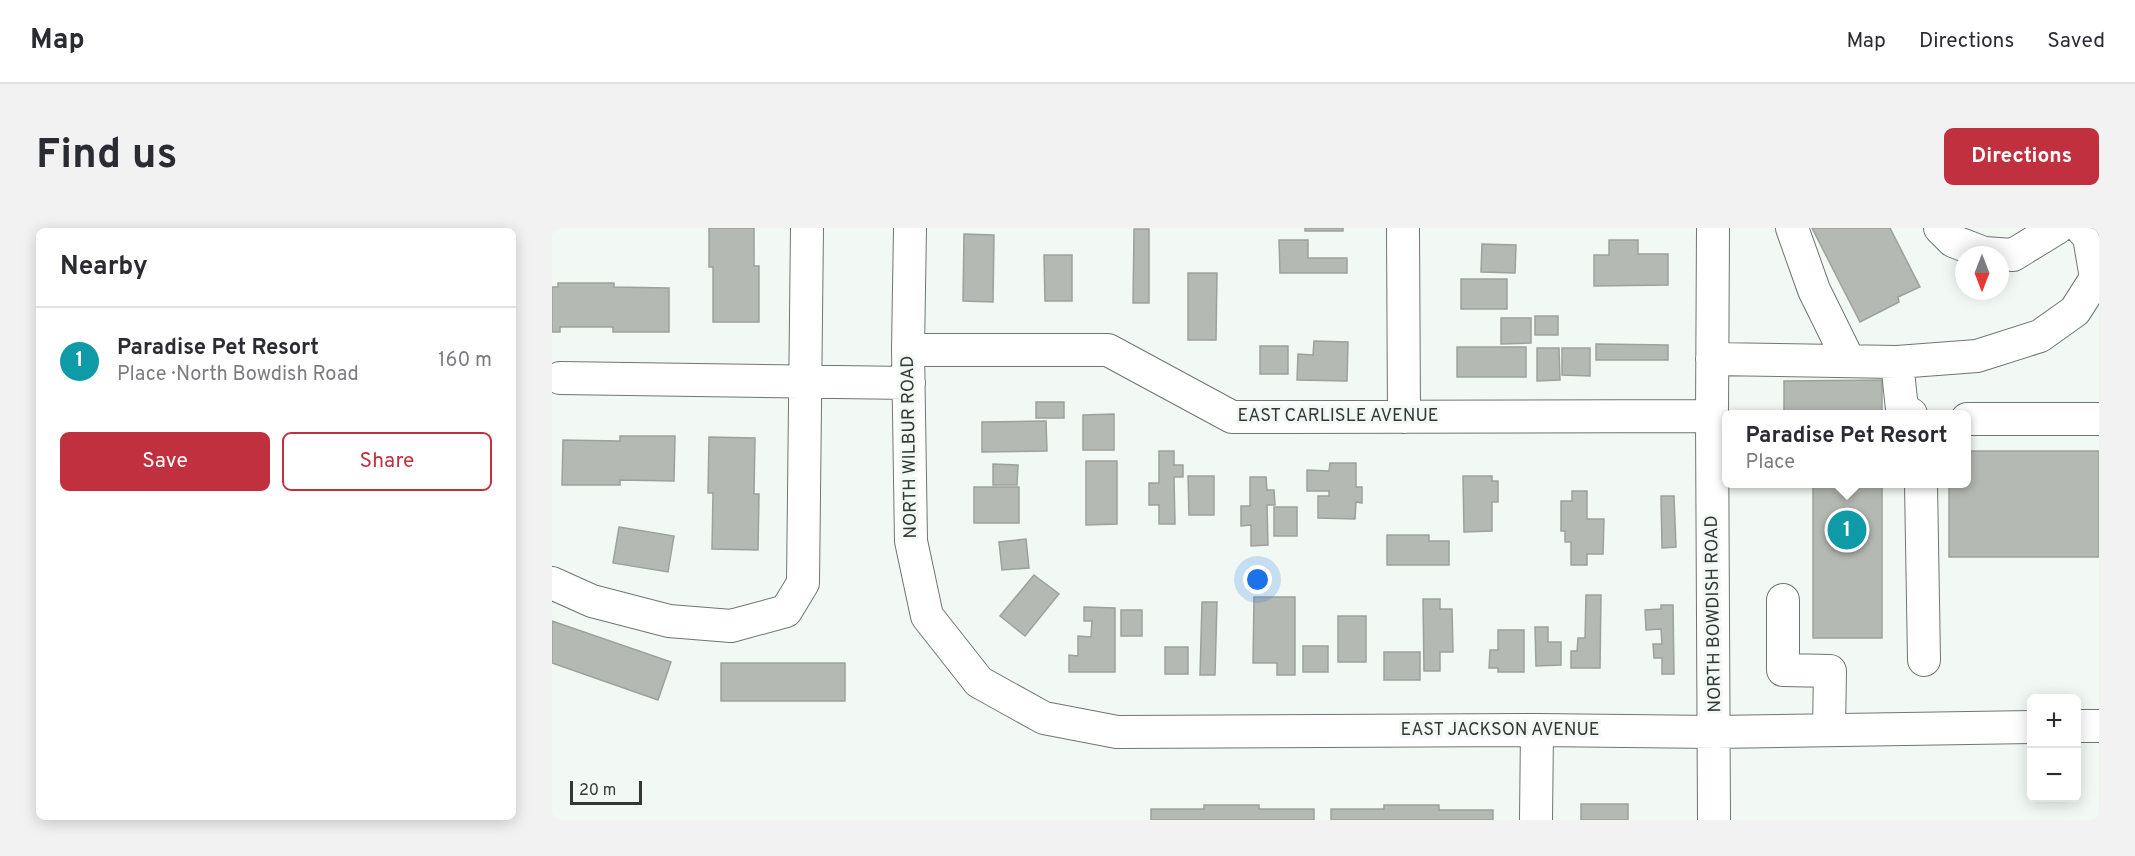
<!DOCTYPE html>
<html lang="en">
<head>
<meta charset="utf-8">
<style>
  body { margin:0; font-family:Overpass,sans-serif; background:#f2f2f3; color:#2b2b33 }
  .controls { position:absolute; right:18px; bottom:18px; display:grid; overflow:hidden; border-radius:9px; box-shadow:0 3px 15px #0003 }
  .controls button { width:54px; height:54px; display:grid; place-items:center; padding:0; border:0; border-bottom:2px solid #e1e1e2; background:#fff; color:#2b2b33; font:30px sans-serif }
  .compass { position:absolute; left:1403px; top:18px; width:54px; height:54px; border-radius:50%; background:#fff; box-shadow:0 3px 15px #0003; rotate:180deg }
  .scale { position:absolute; left:18px; bottom:15px; width:72px; box-sizing:border-box; padding-left:6px; border:3px solid #343735; border-top:0; font-size:16px; line-height:21px; white-space:nowrap; color:#343735; -webkit-text-stroke:4px #f2f9f5; paint-order:stroke }
  .you { position:absolute; left:706px; top:352px; width:21px; height:21px; margin:-15px; border:4px solid #fff; border-radius:50%; background:#1a73e8; box-shadow:0 0 0 9px #1a73e833 }
  .badge { display:grid; place-items:center; width:39px; height:39px; border-radius:50%; background:#c0303e; color:#fff; font-size:20px; font-weight:700 }
  .pin { position:absolute; translate:-50% -50%; border:3px solid #fff; box-shadow:0 2px 6px #0006 }
  .popup { position:absolute; left:1170px; top:182px; width:249px; height:78px; box-sizing:border-box; display:grid; place-content:center; border-radius:9px; background:#fff; filter:drop-shadow(0 2px 4px #0005); font-size:20px; white-space:nowrap; color:#7c7c81 }
  .popup b { font-size:22px; color:#2b2b33 }
  .popup::after { content:''; position:absolute; left:50%; top:100%; margin-left:-12px; border:12px solid transparent; border-top-color:#fff }
  .list { margin:0; padding:0; list-style:none }
  h2 { display:flex; justify-content:space-between; align-items:center; height:78px; margin:0; padding:0 24px; font-size:26px }
  h2 small { font-size:20px; font-weight:400; color:#7c7c81 }
  .list li { display:grid; grid-template-columns:39px 1fr auto; gap:18px; align-items:center; box-sizing:border-box; height:108px; padding:0 24px; border-top:2px solid #e1e1e2 }
  .list b { display:block; font-size:22px; white-space:nowrap }
  .list p { margin:0; font-size:20px; white-space:nowrap; color:#7c7c81 }
  .list em { font-size:20px; font-style:normal; color:#7c7c81 }
  .actions { display:flex; gap:12px; padding:18px 24px }
  .actions a { flex:1; padding:14px 0; border:2px solid #c0303e; border-radius:9px; text-align:center; font-size:21px; color:#c0303e }
  .actions .main { background:#c0303e; color:#fff }
  .map { position:relative; flex:none; width:1547px; height:592px; overflow:hidden; border-radius:9px }
  header { display:flex; align-items:center; gap:36px; box-sizing:border-box; height:84px; padding:0 30px; background:#fff; border-bottom:2px solid #e1e1e2 }
  header strong { font-size:28px }
  nav { display:flex; gap:33px; margin-inline-start:auto; font-size:21px }
  .intro { display:flex; align-items:center; justify-content:space-between; box-sizing:border-box; height:144px; padding:0 36px }
  h1 { margin:0; font-size:42px }
  .button { padding:15px 27px; border-radius:9px; background:#c0303e; color:#fff; font-size:21px; font-weight:700 }
  main { display:flex; gap:36px; padding:0 36px }
  aside { flex:1; background:#fff; border-radius:9px; box-shadow:0 3px 15px #0003 }
  .map>svg:first-child { display:block }
  .building { fill:#b5b9b3; stroke:#9da19b; stroke-width:1.5 }
  .lines { fill:none; stroke-linecap:round; stroke-linejoin:round }
  .minor-casing { stroke:#6f7572; stroke-width:34 }
  .minor { stroke:#fff; stroke-width:32 }
  .labels { text-anchor:middle; dominant-baseline:central; stroke-width:6; stroke-linejoin:round; paint-order:stroke }
  .street-label { font-size:18px; fill:#343735; stroke:#f2f9f5 }
</style>
</head>
<body>
<header>
<strong>Map</strong>
<nav><a>Map</a><a>Directions</a><a>Saved</a></nav>
</header>
<div class="intro"><h1>Find us</h1><a class="button">Directions</a></div>
<main>
<aside>
<h2>Nearby<small></small></h2>
<ul class="list">
<li><span class="badge" style="background:#0f9aa8">1</span><div><b>Paradise Pet Resort</b><p>Place · North Bowdish Road</p></div><em>160 m</em></li>
</ul>
<div class="actions"><a class="main">Save</a><a>Share</a></div>
</aside>
<div class="map">
<svg width="1547" height="592" viewBox="0 0 1547 592">
  <rect width="100%" height="100%" fill="#f2f9f5"/>
  <path class="building" d="M157,0h45v38h5v56h-46v-55h-4z
    M753,0h38v3h-38z
    M1260,0h78l30,59 -22,10 1,5 -39,20z
    M582,1h15v74h-16z
    M412,6l30,1 -1,67 -30,-1z
    M727,12h29v18h39v15h-67z
    M1057,12h29v14h30v31l-74,1v-31h15z
    M930,16l34,1 -1,28 -34,-1z
    M492,27h28v46h-27z
    M636,45h29l-1,67h-28z
    M909,51h46v30h-46z
    M6,55h56v4l55,1v44h-56v-5h-53v5h-8v-45h6z
    M983,88h23v19h-23z
    M949,90h30v25l-30,1z
    M762,113l34,1 -1,39 -50,-1 1,-26 15,1z
    M1044,116l72,1v15h-72z
    M708,118h28v28h-28z
    M905,119h69v30h-69z
    M985,120h22l1,32 -23,1z
    M1010,120h28v28l-28,-1z
    M1330,152v34h-98v-33z
    M484,174h28v16h-28z
    M562,186v36h-31v-35z
    M494,193l1,30 -65,1v-30z
    M68,208h55l-1,45 -54,-1v5h-58l1,-45 57,1z
    M157,209l46,1 -1,56h5l-1,56 -46,-1 1,-56h-5z
    M607,223h15v14h9v12h-9l1,47h-16v-19h-10v-22h10z
    M1415,223h132v106h-150v-73h18z
    M534,233h31v63l-31,1z
    M778,235h26v24h6v16l-6,-1 -1,17 -37,-1v-22h11v-5h-22v-21l22,1z
    M441,236l25,1 -1,20h-24z
    M636,248h26v39h-25z
    M911,248h29v5h6v21h-6v29l-28,1z
    M698,249h16l1,13h7l1,15h-8l1,40 -17,1v-21l-10,1v-20h9z
    M1261,256h69v154h-69z
    M422,259h45v36h-45z
    M1020,263h15v28h17l-1,35h-16v11h-16v-23h-6v-11h-4v-30h11z
    M1109,268h13l2,51 -14,1z
    M722,279h23v29h-23z
    M67,299l55,9 -6,36 -55,-9z
    M835,307h42v6h20v24h-62z
    M474,311l3,29 -27,2 -3,-28z
    M482,347l25,19 -34,42 -25,-20z
    M1034,367h15l-1,73h-29v-17h6l1,-13h7z
    M702,369h41v78h-18v-12h-24z
    M871,371h17v10h12l1,43h-13v19h-16z
    M650,374h15l-2,73h-15z
    M1109,377h12l1,69h-12v-16h-8l-1,-14h9l-1,-15 -15,1 -1,-20 16,-1z
    M532,379l31,1v64h-46v-17l9,1v-20l13,1 1,-16h-8z
    M569,382h21v26h-21z
    M786,388h28v46h-28z
    M0,393l119,41 -13,38 -106,-37z
    M983,399h13v15h13v23l-25,1z
    M946,402h26v42h-26v-4h-9l1,-18h8z
    M751,418h25v26h-25z
    M613,419h23v27h-23z
    M832,424h36v28h-36z
    M169,435h124v38h-124z
    M1029,576h47v16h-47z
    M652,577h55v4h55v11h-163v-11h53z
    M832,577h55v5h54v10h-162v-11h53z"/>
  <g class="lines">
    <g class="minor-casing">
      <path id="minor" d="M358,0l-2,122 3,191 16,75 52,66 65,36 73,14 420,-2 178,2 317,-5
        M851,0l1,189
        M1161,0l-1,188 2,404
        M1240,0l22,62 35,71
        M1388,0l13,13 31,12 29,2 44,-27
        M356,122h200l124,67 480,-1
        M1160,131l185,3 5,47 9,5
        M1345,134l80,-6 63,-20 35,-25 21,-33 -7,-41 -8,-9
        M8,150l349,5
        M1415,191h132
        M1369,256l3,176
        M0,355l40,18 77,20 62,5 55,-15 17,-28 4,-355
        M1231,372v70l47,1 -1,59
        M1524,498h23
        M984,592l1,-90"/>
    </g>
    <use href="#minor" class="minor"/>
  </g>
  <g class="labels">
    <g class="street-label">
      <text x="786" y="188">EAST CARLISLE AVENUE</text>
      <text transform="translate(358 219) rotate(-91)">NORTH WILBUR ROAD</text>
      <text transform="translate(1162 386) rotate(-91)">NORTH BOWDISH ROAD</text>
      <text x="948" y="502">EAST JACKSON AVENUE</text>
    </g>
  </g>
</svg>
<div class="controls">
<button>+</button>
<button>−</button>
</div>
<svg class="compass" viewBox="-18 -18 36 36"><path d="M0-13l5 13h-10z" fill="#e53935"/><path d="M0 13l5-13h-10z" fill="#7c7c81"/></svg>
<div class="scale">20 m</div>
<div class="you"></div>
<div class="pin badge" style="left:1295px;top:302px;background:#0f9aa8">1</div>
<div class="popup"><b>Paradise Pet Resort</b>Place</div>
</div>
</main>
</body>
</html>
